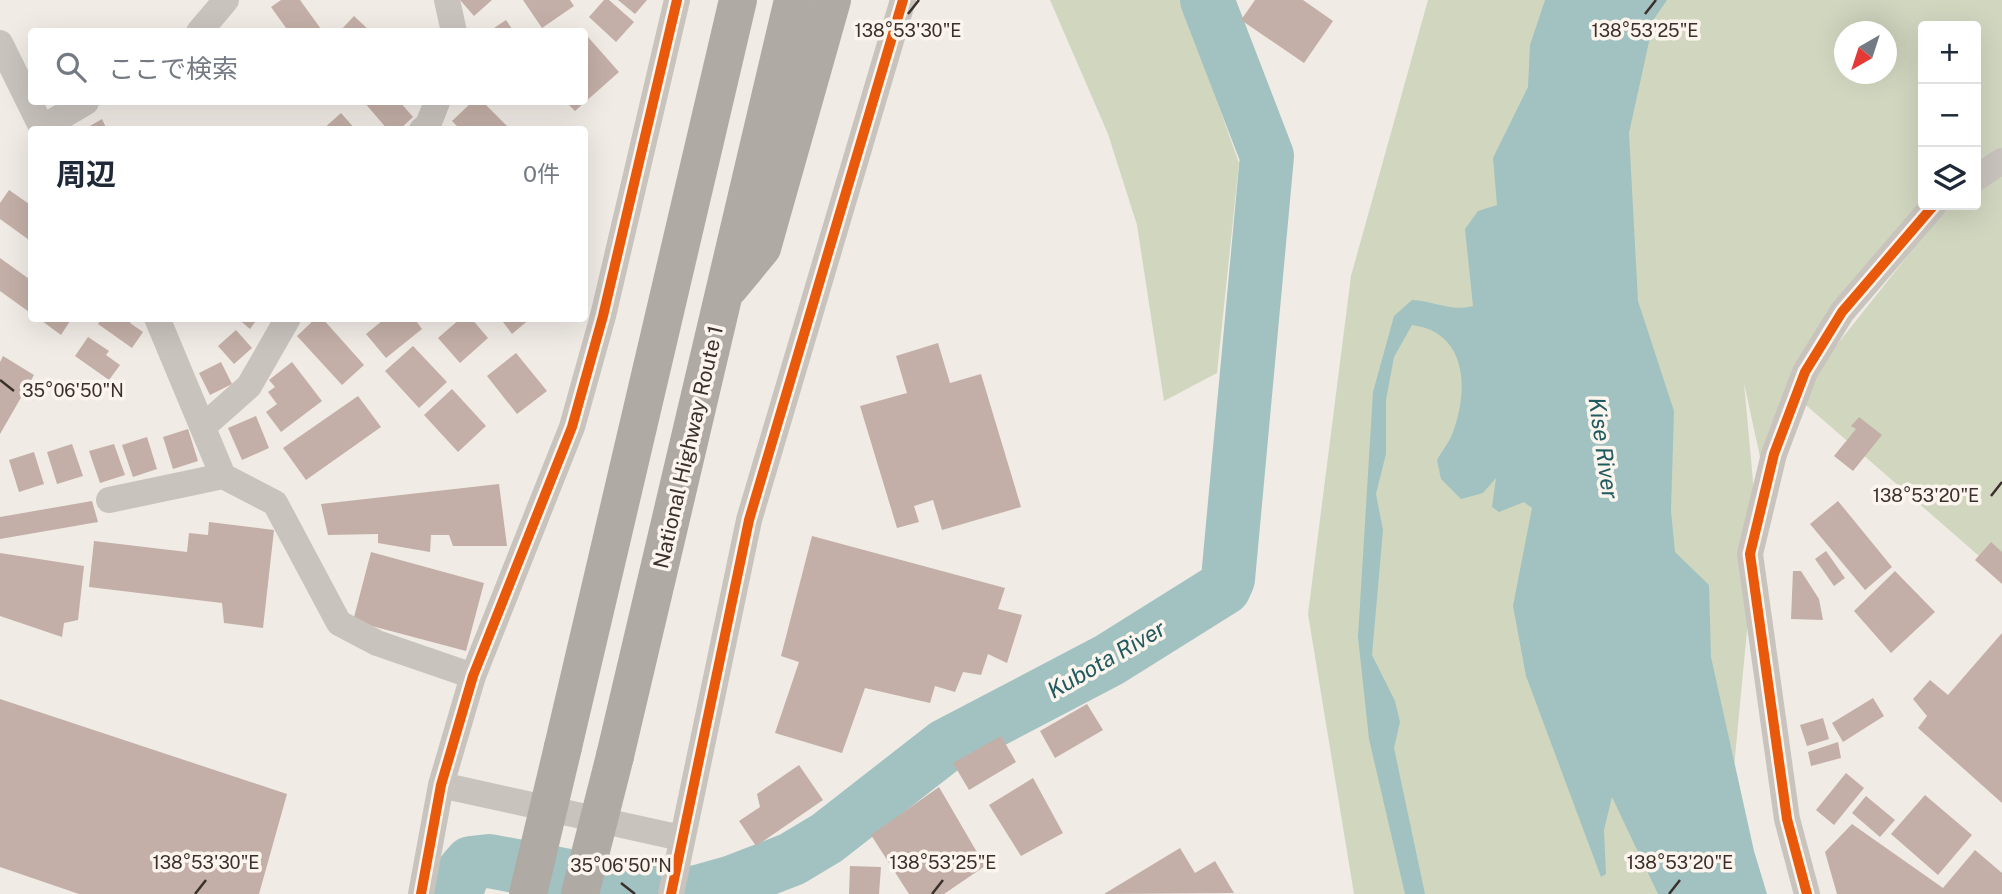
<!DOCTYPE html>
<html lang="ja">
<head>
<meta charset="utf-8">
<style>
  body { margin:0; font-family:"Public Sans","Noto Sans JP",sans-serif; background:#f6f6f7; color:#1f2937 }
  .controls { position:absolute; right:21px; top:21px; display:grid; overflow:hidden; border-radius:7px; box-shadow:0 7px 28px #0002 }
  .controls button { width:63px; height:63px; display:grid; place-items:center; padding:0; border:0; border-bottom:2px solid #e0e1e3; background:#fff; color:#1f2937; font:35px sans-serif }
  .compass { position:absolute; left:1834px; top:21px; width:63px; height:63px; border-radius:50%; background:#fff; box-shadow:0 7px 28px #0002; rotate:219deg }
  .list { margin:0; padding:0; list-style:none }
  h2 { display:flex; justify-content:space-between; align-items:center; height:91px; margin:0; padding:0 28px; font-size:30px }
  h2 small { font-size:23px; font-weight:400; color:#747a83 }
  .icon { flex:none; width:38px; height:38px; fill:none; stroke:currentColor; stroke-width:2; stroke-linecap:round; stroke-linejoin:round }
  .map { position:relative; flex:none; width:2002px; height:894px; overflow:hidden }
  .search { position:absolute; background:#fff; box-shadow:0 7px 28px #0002; left:28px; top:28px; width:560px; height:77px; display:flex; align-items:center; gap:18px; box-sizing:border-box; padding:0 24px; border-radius:7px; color:#747a83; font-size:26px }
  .panel { position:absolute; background:#fff; box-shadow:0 7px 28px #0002; left:28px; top:126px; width:560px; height:196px; border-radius:7px }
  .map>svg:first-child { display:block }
  .green { fill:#d1d6bf; fill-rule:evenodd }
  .water { fill:#a1c2c1 }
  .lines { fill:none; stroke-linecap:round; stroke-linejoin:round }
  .river { stroke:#a1c2c1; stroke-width:54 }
  .building { fill:#c3afa7 }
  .street { stroke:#c9c3be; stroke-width:26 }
  .highway { stroke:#afaaa4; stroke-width:38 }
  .highway-bridge { stroke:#afaaa4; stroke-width:38 }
  .cycleway-casing { stroke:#fbf5ee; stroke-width:15 }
  .cycleway { stroke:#e8590c; stroke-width:10 }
  .ticks { fill:none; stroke:#3b302b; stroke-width:2.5 }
  .labels { text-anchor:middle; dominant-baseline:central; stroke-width:7; stroke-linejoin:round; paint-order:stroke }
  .street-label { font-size:21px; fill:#3b302b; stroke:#fbf5ee }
  .water-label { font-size:23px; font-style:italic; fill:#1f5a5e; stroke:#fbf5ee }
  .ticks-label { font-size:18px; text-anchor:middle; fill:#3b302b; stroke:#fbf5ee; stroke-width:7; stroke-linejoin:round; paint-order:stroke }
</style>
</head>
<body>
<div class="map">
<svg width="2002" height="894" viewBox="0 0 2002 894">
  <rect width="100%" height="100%" fill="#f0ebe5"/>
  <path class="green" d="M1050,0h131l58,163 -22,210 -53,28 -27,-176 -29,-91z
    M1428,0h574v576l-203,-177 -37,67 -18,-83 13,142 -35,369h-368l-46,-280 43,-338zM1923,26h53v179h-28l-132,166 107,-166zM1844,32h42v42h-42z"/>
  <path class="water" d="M1545,0h122l-13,19 -25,114 9,168 36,110 -3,100 4,41 34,33 2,72 43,194 13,43h-109l-46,-97 -8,33 2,44 -5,3 -75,-201 -13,-70 19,-98 -8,-6 -25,10 -7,-5 4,-29 -13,15 -22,6 -20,-20 -4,-19c5,-9 13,-19 16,-28 16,-43 14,-100 -41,-107l-18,32 -8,43v54l-10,40 7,36 -11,125 23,46 5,21 -6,26 31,146h-20l-36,-155 -11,-102 15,-245 21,-76 18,-16c21,1 41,12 61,6l-8,-77 13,-18 19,-6 -4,-47 35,-71 2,-42z"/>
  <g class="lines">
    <path class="river" d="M455,894l9,-23 7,-8 18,-2 159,30 46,2 39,-11 59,-23 35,-21 118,-92 164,-86 115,-72 4,-9 39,-423 -60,-156"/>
  </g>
  <path class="building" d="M281,0h19l21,29 -32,3 -18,-25z
    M460,0h32l-18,16z
    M523,0h47l4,6 -32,22z
    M604,0h5l25,22 -18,20 -27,-25z
    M618,0h29l-12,14z
    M1255,0h48l30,21 -29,42 -63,-43z
    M354,16l17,16h-32z
    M506,20l8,12h-26z
    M588,37l31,35 -44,39 -9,-9h18v-62z
    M364,102h36l13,15 -14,13h-11z
    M472,102h11l28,28h-50l-9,-9z
    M341,113l15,17h-34z
    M102,119l5,11h-24z
    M9,190l23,16v36l-32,-23v-16z
    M0,258l32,23v33l-32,-23z
    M38,318h34l-11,17z
    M102,318h31l-3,5 13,9 -11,16 -34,-24z
    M237,318h21l-8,11z
    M316,318h6l42,47 -22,20 -45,-49z
    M379,318h35l8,11 -36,29 -20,-24 16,-13z
    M461,318h10l17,20 -28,25 -22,-25z
    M500,318h31l-19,16z
    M236,330l16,18 -18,16 -16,-18z
    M88,337l21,14 -3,4 14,10 -11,15 -34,-24z
    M938,343l12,40 31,-9 40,133 -79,23 -9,-30 -19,6 5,16 -22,6 -37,-122 47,-13 -11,-37z
    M413,346l34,36 -28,26 -34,-37z
    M516,353l31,38 -30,23 -30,-38z
    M3,356l31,19 -34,59v-72z
    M221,362l11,22 -22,11 -11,-22z
    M292,362l30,39 -41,31 -15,-20 11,-8 -9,-12 7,-5 -6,-7z
    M452,389l34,37 -28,26 -34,-37z
    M358,396l23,31 -75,53 -23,-32z
    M256,416l13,32 -27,12 -14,-32z
    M1859,417l23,18 -29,36 -19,-15 22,-27 -5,-3z
    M188,429l10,32 -25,8 -10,-32z
    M147,437l10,32 -24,8 -11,-32z
    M72,444l11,32 -26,8 -10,-32z
    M114,444l11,31 -25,8 -11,-32z
    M34,452l10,32 -25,8 -10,-32z
    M499,484l8,62h-54l-4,-11h-18l-1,17 -52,-9v-9l-50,1 -7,-31z
    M92,501l6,21 -98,17v-22z
    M1838,501l54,66 -27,23 -55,-66z
    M209,522l65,8 -11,98 -39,-5 -2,-20 -133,-16 5,-46 93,11 2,-19 19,2z
    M812,536l193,52 -7,21 24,6 -15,48 -19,-9 -7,21 -18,-3 -8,20 -20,-6 -5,17 -65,-15 -23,65 -67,-20 24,-71 -18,-6z
    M1991,542l11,10v32l-27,-24z
    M1826,551l19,27 -11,8 -19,-27z
    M371,552l113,31 -18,68 -113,-30z
    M0,553l84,13 -6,54 -14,3 -2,14 -62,-21z
    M1793,571h8l18,28 4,21 -32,-1z
    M1895,571l40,41 -44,41 -37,-42z
    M2002,633v170l-84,-75 9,-12 -14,-17 17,-19 18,15z
    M1873,698l11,18 -41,26 -11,-19z
    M0,699l287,95 -28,100h-180l-79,-27z
    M1087,704l16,26 -48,28 -15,-27z
    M1823,718l6,21 -22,7 -7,-21z
    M1001,736l15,26 -47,28 -16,-27z
    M1838,742l3,16 -30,8 -3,-14z
    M799,765l24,35 -67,46 -17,-25 21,-14 -3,-13z
    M1846,773l18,15 -30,37 -18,-15z
    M1033,778l30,55 -42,23 -32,-51z
    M939,787l46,79 -41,28h-35l-38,-59z
    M1925,795l47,40 -34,40 -47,-41z
    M1866,796l29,24 -15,17 -28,-24z
    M1852,824l91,64 32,-38 27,23v21h-165l-12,-42z
    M1180,848l15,25 20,-12 19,32 -130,1z
    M850,866l31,1 -2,27h-30z"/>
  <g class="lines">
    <path class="street" d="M447,0l7,32
      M199,32l27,-32
      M0,43l43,87
      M42,128l44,-26
      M422,130l6,-5 9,-23
      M1976,178l26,-17
      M157,318l66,158
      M204,426l45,-40 39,-68
      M109,500l114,-24 52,27 64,120 38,20 96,33
      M441,785l240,53
      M421,894l20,-109 32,-109 99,-249 31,-111 74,-316
      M671,894l78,-374 154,-520
      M1807,894l-20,-75 -37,-265 24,-100 31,-82 37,-60 92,-107"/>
    <path class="highway" d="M729,288l33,-40 70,-248
      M563,747l175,-747
      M615,756l178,-756"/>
    <path class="highway-bridge" d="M528,894l35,-147
      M580,894l35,-138"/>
    <g class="cycleway-casing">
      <path id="cycleway" d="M421,894l20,-109 32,-109 99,-249 31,-111 74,-316
        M671,894l78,-374 154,-520
        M1807,894l-20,-75 -37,-265 24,-100 31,-82 37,-60 92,-107"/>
    </g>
    <use href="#cycleway" class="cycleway"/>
  </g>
  <path class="ticks" d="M908,14l11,-14M1645,14l11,-14M0,380l14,11M1991,496l11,-14M621,883l14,11M195,894l11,-14M932,894l11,-14M1669,894l11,-14"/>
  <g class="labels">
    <g class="street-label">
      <text transform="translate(688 447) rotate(-77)">National Highway Route 1</text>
    </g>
    <g class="water-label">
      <text transform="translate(1604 448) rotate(82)">Kise River</text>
      <text transform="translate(1106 659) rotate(-30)">Kubota River</text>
    </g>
  </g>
  <g class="ticks-label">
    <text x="908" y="37">138°53'30"E</text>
    <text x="1645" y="37">138°53'25"E</text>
    <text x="73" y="397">35°06'50"N</text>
    <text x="1926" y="502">138°53'20"E</text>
    <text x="206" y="869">138°53'30"E</text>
    <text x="943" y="869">138°53'25"E</text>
    <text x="1680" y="869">138°53'20"E</text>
    <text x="621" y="872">35°06'50"N</text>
  </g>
</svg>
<div class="controls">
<button>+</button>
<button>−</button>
<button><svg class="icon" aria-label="layers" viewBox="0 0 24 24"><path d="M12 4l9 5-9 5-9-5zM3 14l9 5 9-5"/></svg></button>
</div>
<svg class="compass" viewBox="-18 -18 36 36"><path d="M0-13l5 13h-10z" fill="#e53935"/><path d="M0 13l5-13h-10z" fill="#747a83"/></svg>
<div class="search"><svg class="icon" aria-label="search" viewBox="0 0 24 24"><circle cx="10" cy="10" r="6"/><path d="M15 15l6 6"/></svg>ここで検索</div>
<section class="panel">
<h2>周辺<small>0件</small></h2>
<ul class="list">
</ul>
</section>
</div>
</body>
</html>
